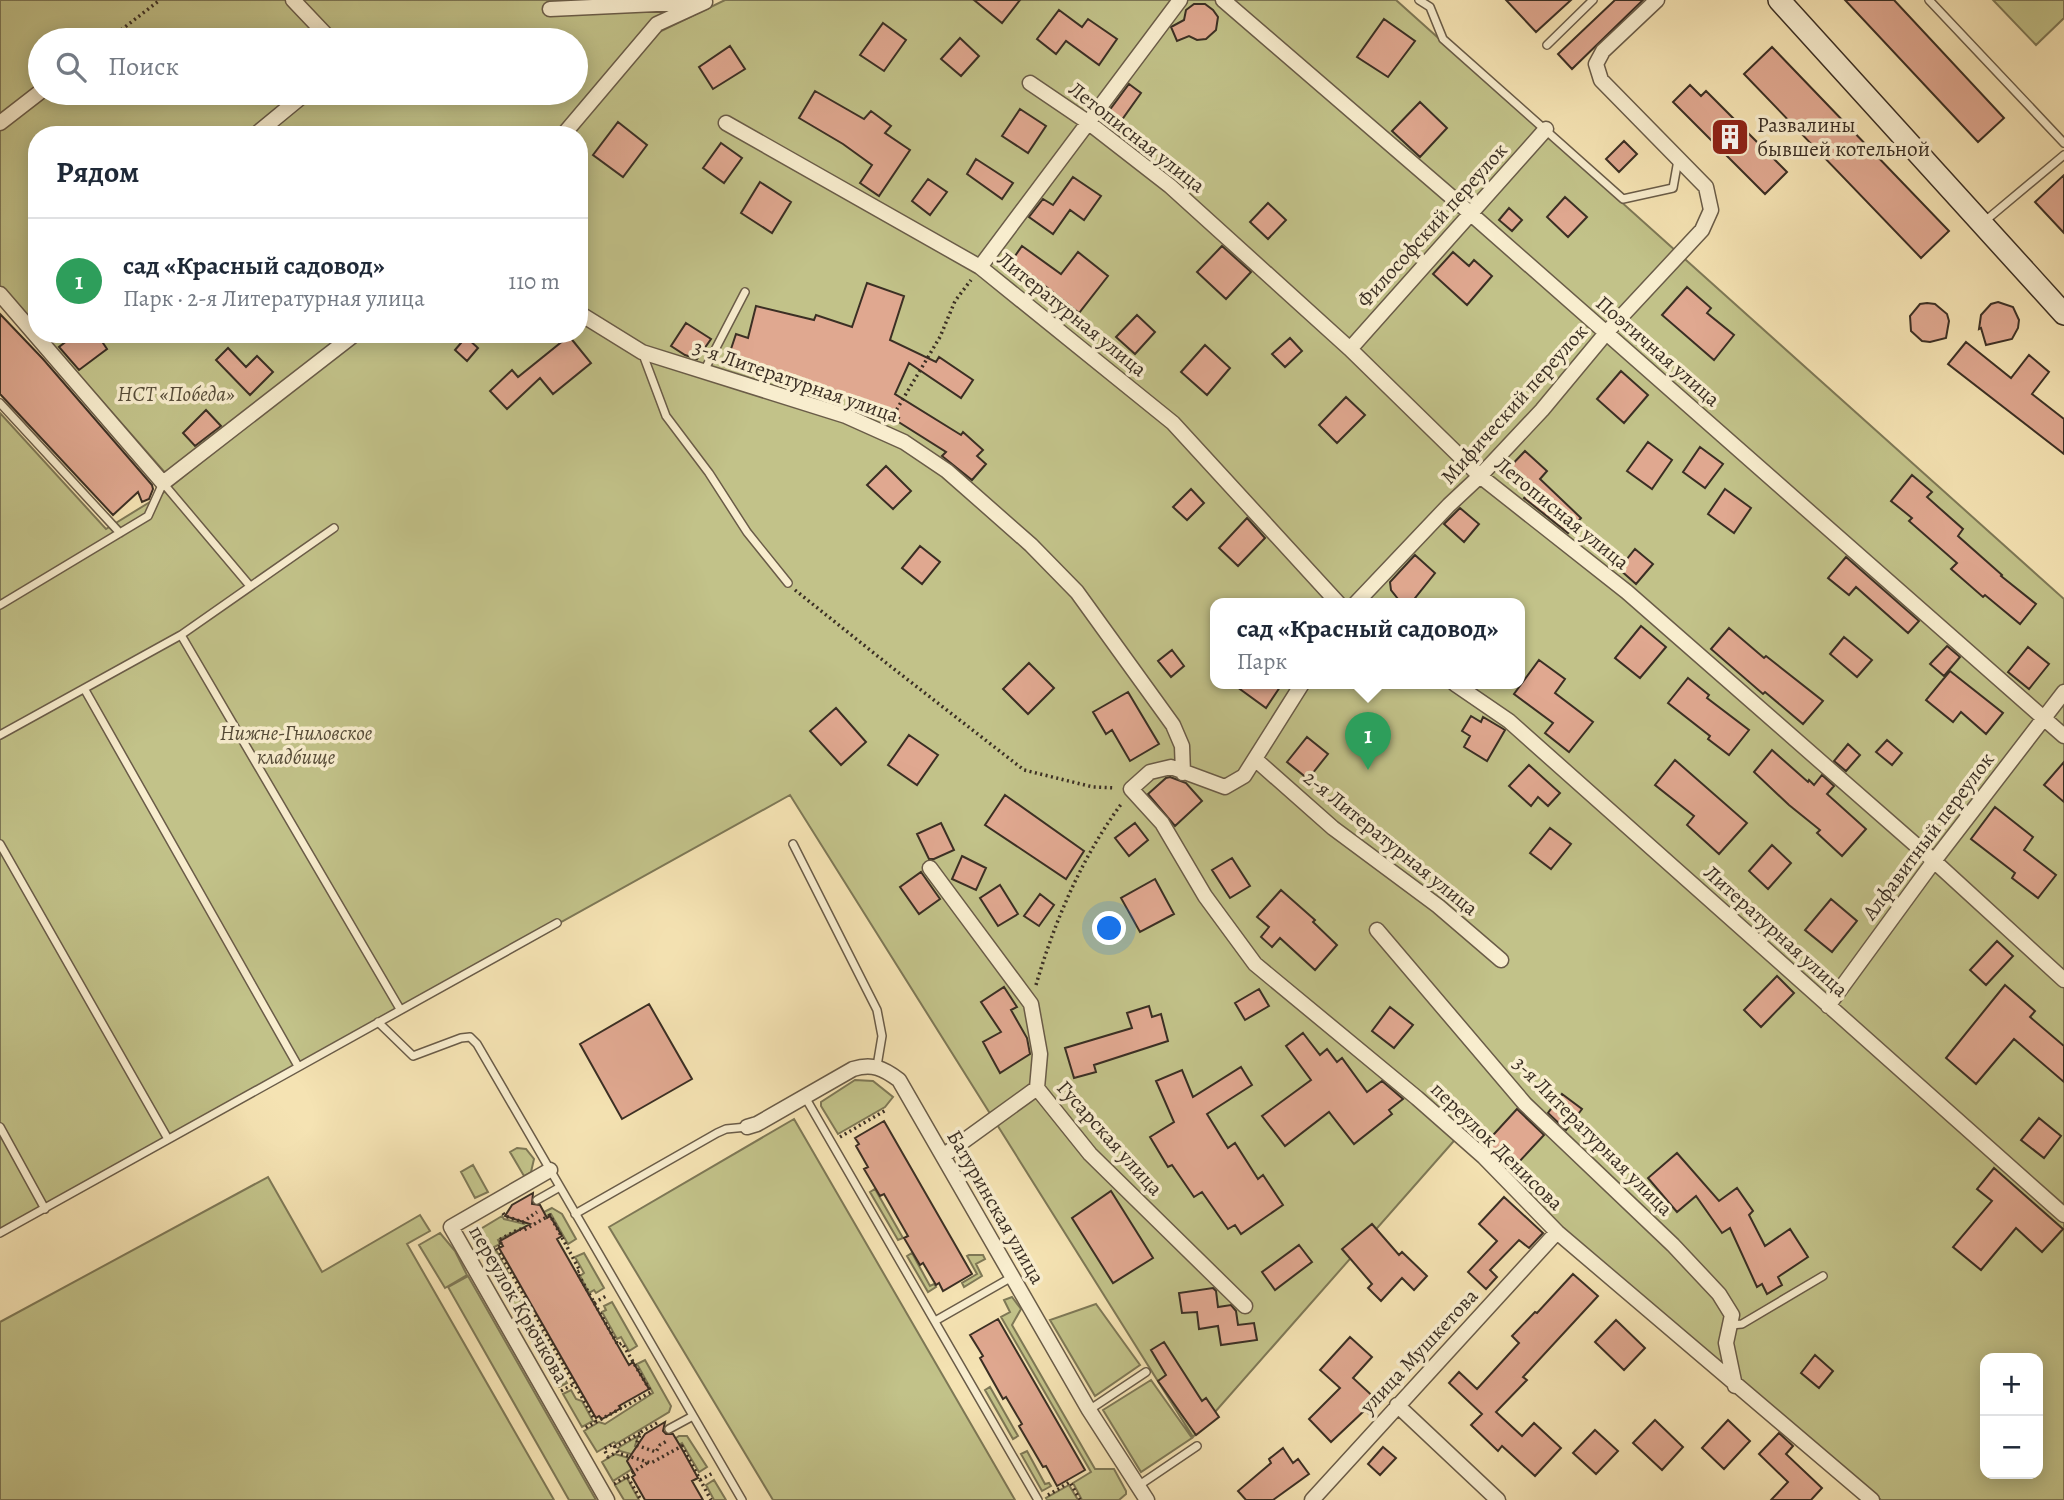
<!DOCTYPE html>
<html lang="ru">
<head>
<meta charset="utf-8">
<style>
  body { margin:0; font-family:Alegreya,serif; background:#f2f2f3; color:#1f2937 }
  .controls { position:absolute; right:21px; bottom:21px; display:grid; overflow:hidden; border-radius:14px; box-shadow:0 4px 18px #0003 }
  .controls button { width:63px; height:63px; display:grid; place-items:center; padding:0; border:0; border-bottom:2px solid #e0e1e3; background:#fff; color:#1f2937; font:35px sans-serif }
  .you { position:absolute; left:1110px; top:929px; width:24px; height:24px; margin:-18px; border:5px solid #fff; border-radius:50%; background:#1a73e8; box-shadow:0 0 0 10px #1a73e833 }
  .badge { display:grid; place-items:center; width:46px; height:46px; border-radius:50%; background:#b45309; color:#fff; font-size:23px; font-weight:700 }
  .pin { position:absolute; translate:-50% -58px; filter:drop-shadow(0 2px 4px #0008) }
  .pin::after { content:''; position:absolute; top:37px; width:24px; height:21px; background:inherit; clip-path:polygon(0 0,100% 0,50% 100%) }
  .popup { position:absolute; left:1210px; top:598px; width:315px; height:91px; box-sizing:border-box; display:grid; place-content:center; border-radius:14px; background:#fff; filter:drop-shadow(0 2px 5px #0005); font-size:23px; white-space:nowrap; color:#747a83 }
  .popup b { font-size:26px; color:#1f2937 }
  .popup::after { content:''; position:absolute; left:50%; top:100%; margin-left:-14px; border:14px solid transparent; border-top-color:#fff }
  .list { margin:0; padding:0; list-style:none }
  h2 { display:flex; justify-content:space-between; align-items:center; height:91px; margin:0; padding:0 28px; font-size:30px }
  h2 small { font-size:23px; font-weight:400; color:#747a83 }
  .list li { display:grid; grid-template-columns:46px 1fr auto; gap:21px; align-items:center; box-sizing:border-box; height:126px; padding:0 28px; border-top:2px solid #e0e1e3 }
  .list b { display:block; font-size:26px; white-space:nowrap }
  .list p { margin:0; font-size:23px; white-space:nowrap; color:#747a83 }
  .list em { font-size:23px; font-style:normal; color:#747a83 }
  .icon { flex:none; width:38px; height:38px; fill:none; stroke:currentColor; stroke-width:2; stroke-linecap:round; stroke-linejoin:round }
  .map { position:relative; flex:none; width:2064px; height:1500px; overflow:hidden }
  .search { position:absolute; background:#fff; box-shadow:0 4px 18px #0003; left:28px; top:28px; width:560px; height:77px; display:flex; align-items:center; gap:18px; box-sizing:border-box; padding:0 24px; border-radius:38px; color:#747a83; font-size:26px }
  .panel { position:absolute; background:#fff; box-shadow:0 4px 18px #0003; left:28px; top:126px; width:560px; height:217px; border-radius:28px }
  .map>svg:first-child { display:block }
  .green { fill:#c2c289; stroke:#7e7856; stroke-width:2; fill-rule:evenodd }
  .building { fill:#e0a890; stroke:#3b2f24; stroke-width:2 }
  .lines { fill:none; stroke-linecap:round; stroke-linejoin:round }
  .lane-casing { stroke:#6a5c48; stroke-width:10 }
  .street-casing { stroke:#6a5c48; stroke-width:17 }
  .secondary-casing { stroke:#3b2f24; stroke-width:24 }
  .path { stroke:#3b2f24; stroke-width:3.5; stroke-dasharray:2 3.5; stroke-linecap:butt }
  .lane { stroke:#f8edce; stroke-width:7 }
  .street { stroke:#f8edce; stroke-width:14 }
  .secondary { stroke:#f8edce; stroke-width:21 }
  .labels { text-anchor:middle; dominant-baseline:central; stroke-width:7; stroke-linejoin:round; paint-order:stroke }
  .poi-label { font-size:21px; fill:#3b2f24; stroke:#f8edce; text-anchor:start }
  .street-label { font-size:21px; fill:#3b2f24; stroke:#f8edce }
  .park-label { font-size:21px; font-style:italic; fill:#564c38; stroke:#f8edce }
</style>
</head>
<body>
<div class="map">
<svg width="2064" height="1500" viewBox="0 0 2064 1500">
  <rect width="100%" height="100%" fill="#f5e3b3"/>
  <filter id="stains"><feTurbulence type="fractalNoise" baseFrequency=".00286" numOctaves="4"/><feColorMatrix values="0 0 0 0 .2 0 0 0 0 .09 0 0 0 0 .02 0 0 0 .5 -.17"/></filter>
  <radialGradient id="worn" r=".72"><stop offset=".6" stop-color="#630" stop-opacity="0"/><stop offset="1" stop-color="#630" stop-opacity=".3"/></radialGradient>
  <path class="green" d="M0,0h701l-45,20 -98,115h-521v192l-37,-41zM40,40h536v53h-536z
    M725,0h671l668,599v901h-183l-320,-273 -101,-93 -267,303 -403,-642 -790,439v-821l106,116 52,-32 203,-163h218v-199h-10l88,-102zM1216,604h304v80h-304zM1985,1358h53v116h-53z
    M1993,0h71v18l-28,27z
    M43,334h306l-182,141z
    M855,1080l18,1 20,16 -8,10 -47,27 -17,-28v-4z
    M794,1119l221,381h-242l-164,-273z
    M517,1148l9,1 8,10 -3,13 -7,4 -14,-24z
    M473,1165l15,27 -13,6 -14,-26z
    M268,1177l54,95 98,-57 10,16 -23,13 147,256h-554v-178z
    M875,1189l28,49 -5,2 -28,-48z
    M552,1208l10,6 14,25 -8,5 -17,-30 -53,26 2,4 -17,9 -7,-12 3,-11 23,-14 2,3 20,5 6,-5z
    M440,1233l15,18 12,24 -22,13 -26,-43z
    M496,1250l12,23 -1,5 5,10 -7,4 -20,-35z
    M584,1253l20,35 -8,5 -2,-3 -5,3 -9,-17 4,-3 -9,-16z
    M912,1253l18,33 4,-2 2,3 -8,5 -21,-36z
    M969,1255h14l2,4 -9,5 6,12 -18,11 -2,-4 15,-9 -10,-18z
    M468,1276l128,224h-27l-121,-213z
    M517,1295l20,35 -8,4 -20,-35z
    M1012,1297l9,12 -9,16 83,144h19l12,22v3l-7,6h-37l-9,-17 18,-11 -90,-155 9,-5 -6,-12z
    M612,1302l25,44 -8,5 -8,-14 -4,2 -15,-27 4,-2 -2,-4z
    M1096,1304l44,61 -45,31 -45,-76z
    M541,1337l26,46 -8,4 -26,-45z
    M645,1360l26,46 -2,6 -53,32 -2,-2 -17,10 -13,-21 15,-9 6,2 48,-31 -16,-29z
    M1151,1380l41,58 -51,34 -38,-62z
    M990,1387l28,49 -5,3 -28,-49z
    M571,1390l5,9 6,2 11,20 -11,6 -19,-33z
    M638,1436l-3,10 20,6 24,-16h8l20,31 -8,5 -17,-29 -30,17 -32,-9 -2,-3z
    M1027,1451l18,33 4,-1 2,3 -9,5 -21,-37z
    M615,1454l28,8 -30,19 -11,-19z
    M627,1478l12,22h-15l-9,-15z
    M714,1480l12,20h-12l-8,-15z
    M1069,1485l9,15h-31l-1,-2z"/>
  <path class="building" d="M974,0h46l-18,23z
    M1506,0h65l-35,32z
    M1615,0h28l-71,69 -14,-15z
    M1845,0h49l110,118 -26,24z
    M1194,4h11l8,6 5,7 -2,13 -10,9 -9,1 -8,-4 -12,5 -6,-14 13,-7 2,-10z
    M1059,10l23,17 6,-8 29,20 -18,26 -33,-24 -10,13 -19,-15z
    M1384,19l31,22 -27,36 -31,-20z
    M883,23l23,17 -22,31 -24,-16z
    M960,38l19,18 -18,20 -20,-17z
    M730,46l15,23 -32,20 -14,-22z
    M1772,47l177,184 -28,27 -177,-184z
    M1129,84l12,9 -25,35 -13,-9z
    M1690,85l11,11 5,-5 81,81 -22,22 -92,-92z
    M815,91l49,28 7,-8 20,15 -6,7 25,17 -31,46 -19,-13 12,-18 -29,-21 -44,-26z
    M1420,102l27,26 -27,29 -28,-26z
    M1020,109l26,17 -18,27 -26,-17z
    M618,122l29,23 -24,32 -30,-22z
    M1624,141l13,13 -18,18 -13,-13z
    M721,143l21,15 -18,25 -21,-15z
    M976,159l37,24 -11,16 -35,-25z
    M2064,175v58l-29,-31z
    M1073,177l28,19 -17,24 -14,-10 -17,24 -24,-17 14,-18 10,6z
    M928,179l19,13 -17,23 -18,-14z
    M760,182l31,20 -19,31 -31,-20z
    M1565,197l22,20 -19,20 -21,-20z
    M1268,203l18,17 -18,19 -18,-17z
    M1509,208l13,12 -10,11 -13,-11z
    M1022,246l39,28 17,-22 30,24 -29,37 -44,-35 -3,5 -24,-17z
    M1222,246l29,26 -25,27 -29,-27z
    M1453,252l16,14 5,-6 18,16 -25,29 -34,-31z
    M867,283l37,13 -14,44 46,22 3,-5 34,23 -12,18 -52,-35 -14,31 66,41 2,-3 20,18 -6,6 9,8 -14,16 -30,-24 4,-4 -49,-31 2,-3 -74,-30 -1,1 -36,-12 1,-2 -60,-20 7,-21 12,4 8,-32 58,14 2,-5 36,12z
    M1687,287l24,21 -4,5 27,22 -20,25 -52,-45z
    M1998,302l15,5 6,13 -1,8 -6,11 -26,6 -5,-17 -2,1 2,-14 10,-11z
    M1927,303l8,1 12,10 2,7 -3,17 -16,4 -8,-1 -11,-10 -1,-15 10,-12z
    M0,314l43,45 109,126 1,4 -4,10 -7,3 -4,-10 -25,23 -113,-121z
    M1137,315l18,17 -20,22 -19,-17z
    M686,323l25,16 -14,20 -12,-4 -14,-9z
    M76,334h21l10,15 -28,21 -20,-23z
    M569,336l22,27 -38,31 -13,-16 -33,31 -17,-18 22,-21 6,7z
    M466,337l12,11 -11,13 -12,-11z
    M1290,338l12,13 -17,16 -13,-13z
    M1966,342l45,36 18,-23 20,17 -17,22 32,25v35l-116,-90z
    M1205,345l25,23 -23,27 -26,-23z
    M228,348l18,19 11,-11 16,16 -23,23 -34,-35z
    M1621,371l27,24 -24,28 -27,-24z
    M1346,397l19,18 -28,28 -18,-18z
    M206,410l15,16 -26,20 -12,-13z
    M1648,442l24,18 -20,29 -25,-18z
    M1700,447l23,17 -18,24 -22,-16z
    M1525,451l22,20 -7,8 41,39 -13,15 -44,-35 5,-6 -23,-21z
    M886,466l25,25 -18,18 -26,-24z
    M1912,475l20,17 -5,5 36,32 -5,7 44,39 -1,1 35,28 -16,20 -35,-29 -2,2 -32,-28 6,-6 -48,-42 3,-3 -21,-17z
    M1191,489l13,14 -17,17 -14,-13z
    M1725,489l26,19 -17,25 -26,-19z
    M1460,508l19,16 -15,18 -20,-18z
    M1247,518l18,20 -27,28 -19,-18z
    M920,546l20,16 -18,22 -20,-16z
    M1635,549l18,15 -17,20 -17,-15z
    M1415,555l20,18 -24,30 -9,1 -11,-14 -1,-8z
    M1846,557l73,64 -11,12 -52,-46 -7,8 -21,-17z
    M1641,626l25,21 -26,31 -25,-20z
    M1729,628l35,30 2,-2 57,45 -20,23 -38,-32 -2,2 -52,-45z
    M1844,637l28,23 -15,17 -27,-23z
    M1947,646l13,11 -16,19 -14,-12z
    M2028,647l21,17 -20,25 -21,-17z
    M1172,650l12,16 -13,11 -13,-16z
    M1539,660l26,19 -10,14 38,29 -24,30 -24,-19 8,-10 -39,-29z
    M1029,663l25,25 -26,26 -25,-25z
    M1950,671l53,42 -17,21 -25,-22 -8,10 -27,-22z
    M1688,678l21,17 -2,3 42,32 -20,25 -21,-16 2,-3 -42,-33z
    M1233,684h49l-16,24z
    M1128,692l31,52 -29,17 -18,-31 -6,4 -13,-22z
    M836,708l30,34 -25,23 -31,-34z
    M1471,716l10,6 2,-5 22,13 -18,31 -23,-14 6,-11 -8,-5z
    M909,735l29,20 -21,30 -29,-20z
    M1307,737l21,17 -20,25 -21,-17z
    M1887,740l15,13 -10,12 -16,-13z
    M1848,744l12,11 -14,16 -12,-10z
    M1772,750l36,32 1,-2 5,5 8,-10 12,11 -7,8 39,35 -24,27 -25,-23 3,-3 -31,-25 -35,-33z
    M1675,760l72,63 -28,31 -32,-29 7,-9 -39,-31z
    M2064,762v40l-20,-17z
    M1529,765l31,28 -12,13 -10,-9 -7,9 -22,-20z
    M1170,777l16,6 16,18 -27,25 -27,-32 18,-16z
    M1005,795l79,56 -18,28 -81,-54z
    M1995,807l38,30 -9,13 32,25 -18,23 -26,-20 3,-5 -44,-34z
    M941,823l13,27 -20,9h-5l-12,-25z
    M1135,823l13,17 -19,16 -14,-18z
    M1550,828l21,16 -20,25 -21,-16z
    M1772,845l19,18 -23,26 -19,-18z
    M962,856l24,12 -10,22 -24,-11z
    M1232,858l18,28 -20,12 -18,-28z
    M921,872l19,27 -21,15 -19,-27z
    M1155,879l19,35 -34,18 -19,-34z
    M1000,885l18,29 -20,12 -18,-28z
    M1281,890l34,30 -2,2 24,23 -22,25 -35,-32 -8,9 -11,-10 8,-10 -12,-10z
    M1040,894l14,11 -15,21 -15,-10z
    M1831,899l26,22 -25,31 -27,-22z
    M1997,941l16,15 -27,29 -16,-15z
    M1777,976l17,17 -33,34 -17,-17z
    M2005,985l30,26 -5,6 34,29v36l-50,-43 -38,45 -30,-26z
    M1004,987l13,20 -6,3 16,28 3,16 -30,19 -17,-31 18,-10 -20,-30z
    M1259,989l10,17 -24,14 -10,-17z
    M649,1004l43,75 -70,40 -42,-75z
    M1149,1006l3,11 9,-3 7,27 -74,24 2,7 -22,6 -9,-30 67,-20 -5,-15z
    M1390,1007l23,18 -19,23 -22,-17z
    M1303,1033l17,22 7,-6 10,13 5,-4 25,34 15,-11 21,18 -14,11 3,4 -38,30 -25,-32 -44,34 -23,-30 49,-36 -25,-34z
    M1241,1067l11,18 -45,29 21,34 7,-5 23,36 5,-4 20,30 -42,29 -6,-9 -7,4 -26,-37 -8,5 -22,-32 -4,2 -18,-30 24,-15 -18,-41 26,-11 11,27z
    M1562,1094l20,15 -16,21 -18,-17z
    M1517,1109l27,26 -26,28 -14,-12 -6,7 -14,-13z
    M2039,1118l22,18 -17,22 -23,-18z
    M884,1121l88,153 -29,17 -4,-8 -3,2 -13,-22 -3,2 -16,-27 4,-2 -24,-42 -4,2 -16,-27 4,-2 -12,-21 3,-2 -4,-6z
    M1677,1153l42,48 18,-13 16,23 -4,4 16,31 25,-17 18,28 -30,20 4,8 -15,9 -5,-10 -5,3 -27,-59 -8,5 -26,-37 -19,16 -29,-34z
    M1994,1168l69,61 -21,23 -26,-24 -35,42 -28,-23 39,-46 -15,-12z
    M1111,1191l42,67 -40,25 -41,-65z
    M533,1193l-1,11 8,1 7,13 3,-2 12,20 -5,3 72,126 4,-3 16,27 -30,17 2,2 -19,11 -3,-3 -3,2 -97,-170 4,-2 -3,-5 30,-17 -25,-8 7,-11z
    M1504,1197l39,36 -14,15 -10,-8 -29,30 7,7 -11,12 -18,-17 29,-31 -18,-17z
    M1372,1224l27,31 3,-3 25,24 -13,14 -12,-12 -21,23 -13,-13 4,-4 -30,-35z
    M1299,1245l13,17 -37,28 -13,-18z
    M1573,1274l25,22 -75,81 4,3 -31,32 26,24 12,-13 27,25 -26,28 -33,-30 -4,5 -27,-26 11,-11 -33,-31 10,-11 18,17 42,-46 -7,-7 23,-24 2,1z
    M1213,1288l3,3 2,16 13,-2 5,6 2,14 16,-2 3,17 -36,5 -3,-19 -19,3 -2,-17 -15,1 -3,-20z
    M998,1319l87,151 -28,16 -11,-20 -3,1 -24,-41 3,-2 -16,-27 -3,2 -23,-41 3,-2 -13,-21z
    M1616,1320l29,28 -21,22 -29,-28z
    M1350,1337l22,20 -19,21 25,23 -10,12 -3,-3 -34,32 -22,-23 31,-31 -20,-18z
    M1164,1342l38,59 4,-3 13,19 -23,18 -38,-54 8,-6 -15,-25z
    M1815,1355l18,16 -14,17 -18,-15z
    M1655,1420l28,27 -21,23 -29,-27z
    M1728,1420l22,21 -26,28 -22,-21z
    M665,1422l-2,9 3,3h7l9,15 16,29 -6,3 11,19h-58l-13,-23 3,-2 -8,-14 18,-27z
    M1595,1430l23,21 -22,23 -23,-21z
    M1779,1433l14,13 -7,8 36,34 -11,12h-40l17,-18 -29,-28z
    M1383,1447l13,11 -16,17 -12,-11z
    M1283,1448l10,15 5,-4 11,15 -36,26h-27l-8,-9 33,-28 -2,-4z"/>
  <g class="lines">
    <g class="lane-casing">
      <path id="lane" d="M1419,0l11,7 13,32 180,160 50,-11 5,-28
        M1929,0l135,143
        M1547,45l46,-45
        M1985,221l79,-66
        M642,352l24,64 43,57 38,59 41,51
        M704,371l41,-79
        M0,403l120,130
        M0,605l148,-89 15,-33 87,103
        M181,635l219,374
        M85,690l213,376
        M0,735l181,-100 153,-107
        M0,844l168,295
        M793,844l84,166 5,26 -5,30
        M378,1022l35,34 48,-18 9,-1 7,7 265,456
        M805,1097l233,403
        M0,1127l45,82
        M537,1200l23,-13
        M575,1214l142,-81 9,-4 21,-2
        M0,1233l557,-310
        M935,1321l77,-44
        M1730,1325l12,-1 81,-48
        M1089,1410l57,-38
        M669,1429l24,-13
        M1138,1486l59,-40"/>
    </g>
    <g class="street-casing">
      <path id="street" d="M293,0l38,40
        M1223,0l247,213 594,523
        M550,9l149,-7
        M1030,83l59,40 81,63 180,163 130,127 147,116 307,269 130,119
        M0,123l40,-31
        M726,123l254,144 193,156 166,181
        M255,135l51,-42
        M563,135l94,-111 48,-22
        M980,267l200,-267
        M0,294l163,189 192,-149
        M579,313l63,39 204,64 58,26 43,29 84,74 46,47 96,133 9,21 1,27
        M1350,349l196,-220
        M1355,604l94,-99 31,-29 62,-66 64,-77 96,-103 9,-20 -5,-23 -105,-107 -5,-16 7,-13 54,-51
        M1302,684l-58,92 -19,11 -54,-20 -21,5 -19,17 31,34 43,73 50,68 162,134 67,59 73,75 315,268
        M1455,684l54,37 555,494
        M1255,759l78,69 105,78 63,54
        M930,868l101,136 9,50 -3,34 53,66 155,152
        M1377,930l148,174 148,141 46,49 13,21 -6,28 9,43
        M1828,1006l106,-145 130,-169
        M747,1127l10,-3 96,-55c19,-6 30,-1 46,11l190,330 58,90
        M943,1156l94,-68
        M550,1170l-99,57 156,273
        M1397,1405l101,95
        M1312,1500l245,-268"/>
    </g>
    <g class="secondary-casing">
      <path id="secondary" d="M1779,0l285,314"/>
    </g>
    <path class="path" d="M108,40l52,-40
      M891,419l49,-82 15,-36 16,-21
      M795,590l90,72 139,108 69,17 22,1
      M1036,985c19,-65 46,-128 86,-182
      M840,1137l46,-27
      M503,1213l2,3 18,6 14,-10
      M497,1248l99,174
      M484,1255l18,-10 -3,-5 20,-11 5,1 26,-15 30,56 -3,1 41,73 4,-2 29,49 -68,37
      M507,1296l13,-8
      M594,1303l14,-8
      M531,1338l13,-7
      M561,1391l13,-7
      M657,1423l-16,9 -5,13 20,7 4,-7 7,-4
      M640,1433l-25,14 3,6 33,10 31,-17 29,54
      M615,1447l-2,-3 -9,5 4,8 9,-5
      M627,1476l20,-13
      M700,1480l13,-7
      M614,1484l13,-8 14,24
      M1048,1495l22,-13 10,18"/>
    <use href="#lane" class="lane"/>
    <use href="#street" class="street"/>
    <use href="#secondary" class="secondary"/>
  </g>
  <defs>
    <g id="building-square" transform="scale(2.0125)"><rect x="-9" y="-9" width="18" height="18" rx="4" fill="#8f2418" stroke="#f8edce"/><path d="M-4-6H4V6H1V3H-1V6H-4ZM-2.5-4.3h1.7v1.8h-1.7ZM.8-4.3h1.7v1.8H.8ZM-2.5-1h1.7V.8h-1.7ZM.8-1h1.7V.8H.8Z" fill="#fff"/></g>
  </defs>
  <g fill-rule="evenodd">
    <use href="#building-square" x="1730" y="137"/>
  </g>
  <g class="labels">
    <g class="poi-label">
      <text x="1757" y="125">Развалины<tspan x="1757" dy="24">бывшей котельной</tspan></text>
    </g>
    <g class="street-label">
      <text transform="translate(1137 137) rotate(38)">Летописная улица</text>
      <text transform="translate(1432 225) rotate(-48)">Философский переулок</text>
      <text transform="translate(1072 314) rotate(39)">Литературная улица</text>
      <text transform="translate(1658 351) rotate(41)">Поэтичная улица</text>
      <text transform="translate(796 381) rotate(19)">3-я Литературная улица</text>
      <text transform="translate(1514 404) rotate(-48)">Мифический переулок</text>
      <text transform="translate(1562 513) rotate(39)">Летописная улица</text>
      <text transform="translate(1928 836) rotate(-53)">Алфавитный переулок</text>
      <text transform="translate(1391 843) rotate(39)">2-я Литературная улица</text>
      <text transform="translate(1776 931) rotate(42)">Литературная улица</text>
      <text transform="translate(1593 1136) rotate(45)">3-я Литературная улица</text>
      <text transform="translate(1110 1138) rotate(48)">Гусарская улица</text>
      <text transform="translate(1497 1146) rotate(44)">переулок Денисова</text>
      <text transform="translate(996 1207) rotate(60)">Батуринская улица</text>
      <text transform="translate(519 1304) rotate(60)">переулок Крючкова</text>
      <text transform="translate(1419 1351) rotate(-47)">улица Мушкетова</text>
    </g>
    <g class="park-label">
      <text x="176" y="394">НСТ «Победа»</text>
      <text x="296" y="733">Нижне-Гниловское<tspan x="296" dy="24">кладбище</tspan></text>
    </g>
  </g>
  <rect width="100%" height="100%" filter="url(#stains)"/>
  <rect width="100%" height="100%" fill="url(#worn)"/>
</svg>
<div class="controls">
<button>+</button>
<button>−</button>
</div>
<div class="you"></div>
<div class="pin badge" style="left:1368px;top:770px;background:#2e9e5b">1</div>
<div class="popup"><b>сад «Красный садовод»</b>Парк</div>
<div class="search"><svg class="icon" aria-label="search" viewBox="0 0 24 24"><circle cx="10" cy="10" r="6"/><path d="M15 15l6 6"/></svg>Поиск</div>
<section class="panel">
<h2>Рядом<small></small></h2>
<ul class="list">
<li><span class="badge" style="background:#2e9e5b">1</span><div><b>сад «Красный садовод»</b><p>Парк · 2-я Литературная улица</p></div><em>110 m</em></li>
</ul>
</section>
</div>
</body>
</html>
